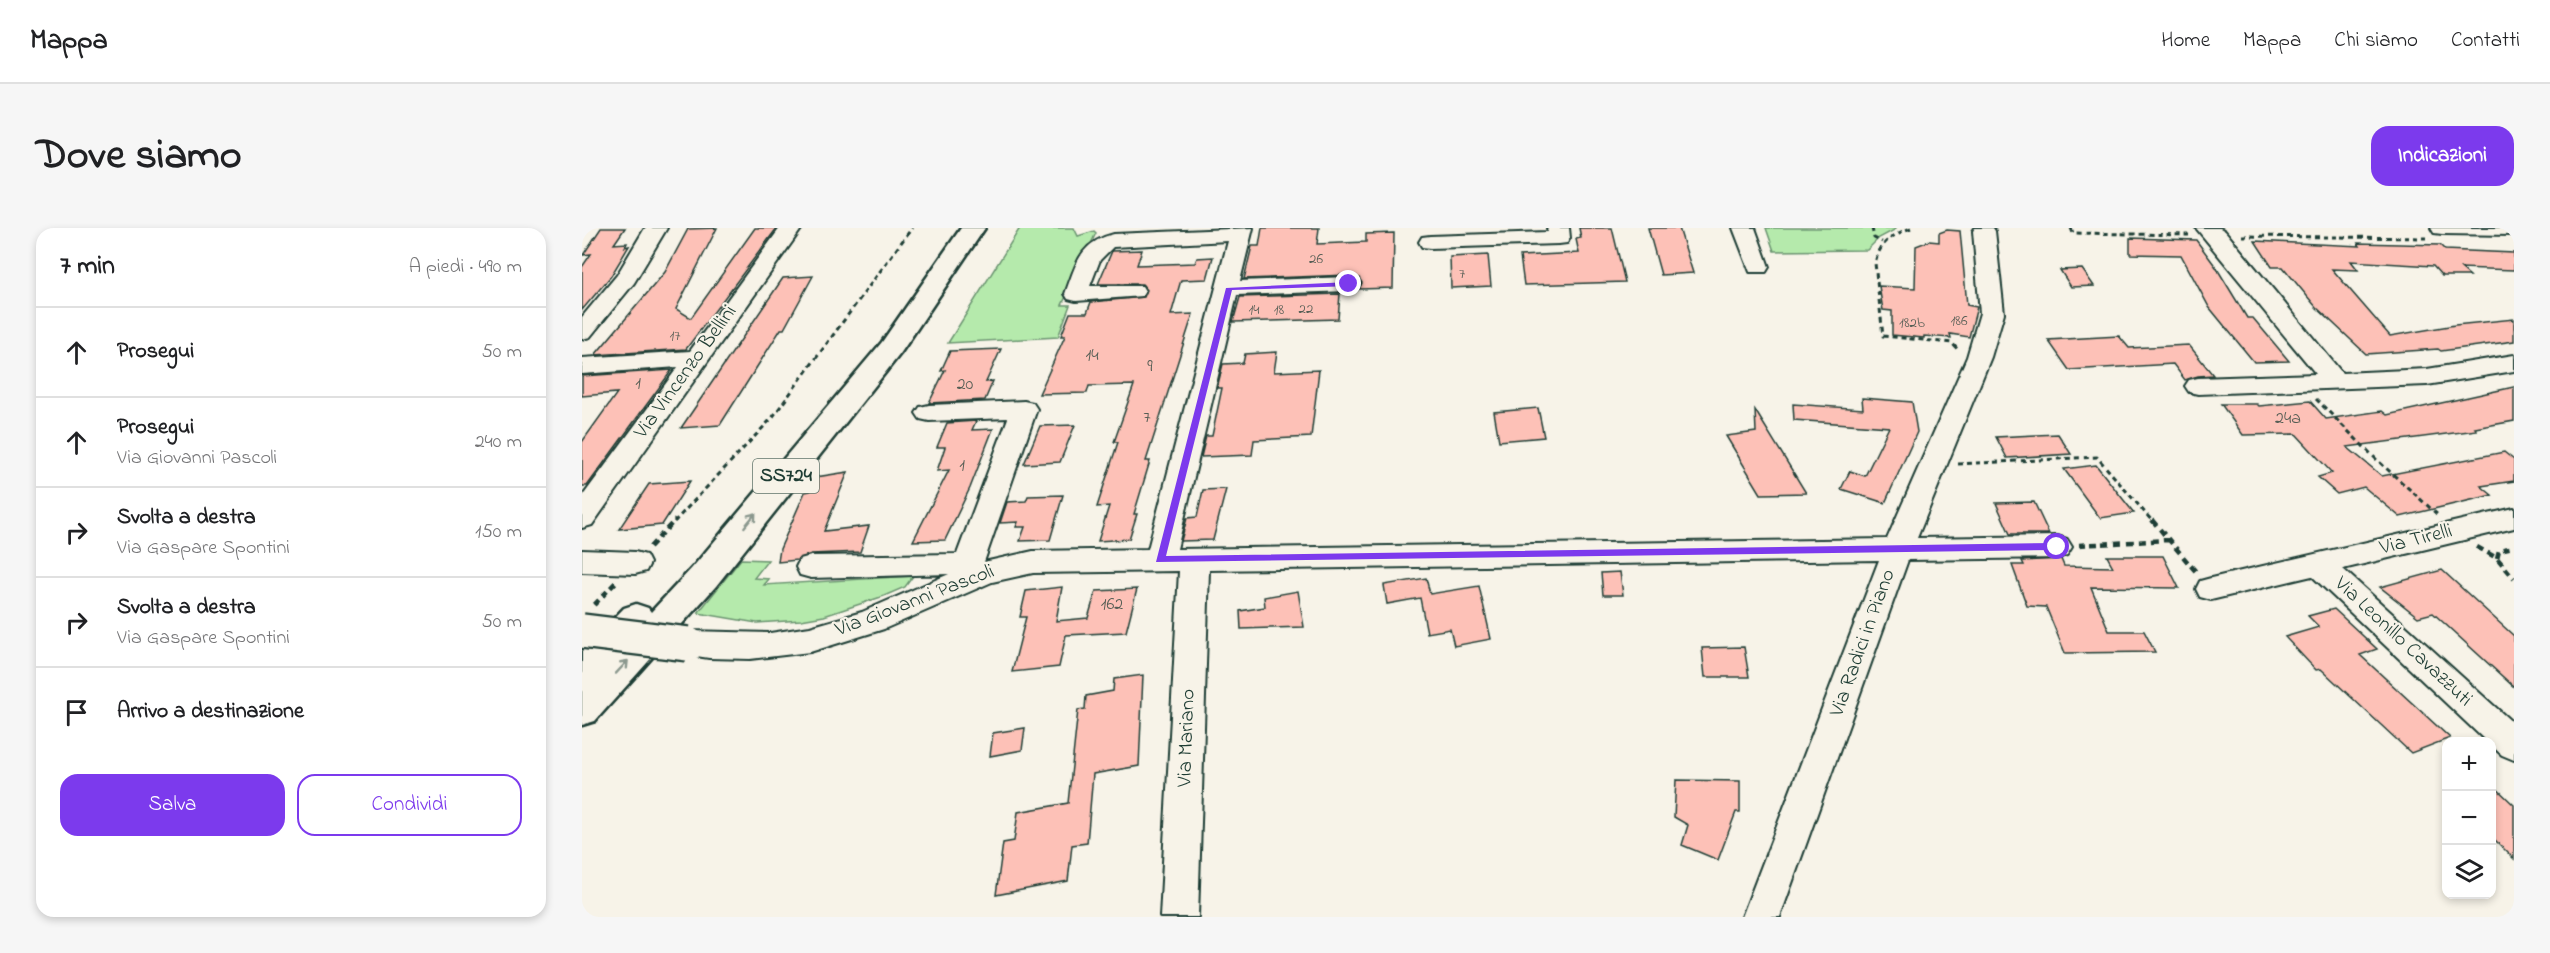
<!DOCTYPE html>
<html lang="it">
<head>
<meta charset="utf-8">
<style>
  body { margin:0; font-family:"Indie Flower",sans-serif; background:#f6f6f6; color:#202124 }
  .controls { position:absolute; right:18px; bottom:18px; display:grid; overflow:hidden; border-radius:12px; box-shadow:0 3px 9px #0003 }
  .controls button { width:54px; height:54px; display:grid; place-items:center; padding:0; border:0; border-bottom:2px solid #e0e0e0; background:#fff; color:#202124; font:30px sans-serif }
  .stop { position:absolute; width:18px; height:18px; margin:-14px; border:4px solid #7c3aed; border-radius:50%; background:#fff }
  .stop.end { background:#7c3aed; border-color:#fff; box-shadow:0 2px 6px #0008 }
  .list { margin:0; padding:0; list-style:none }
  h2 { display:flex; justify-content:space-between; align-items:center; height:78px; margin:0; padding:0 24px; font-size:26px }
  h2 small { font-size:20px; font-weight:400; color:#757577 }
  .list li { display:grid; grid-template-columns:39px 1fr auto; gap:18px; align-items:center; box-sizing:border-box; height:90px; padding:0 24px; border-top:2px solid #e0e0e0 }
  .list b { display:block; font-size:22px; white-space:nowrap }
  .list p { margin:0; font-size:20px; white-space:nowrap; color:#757577 }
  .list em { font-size:20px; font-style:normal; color:#757577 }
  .actions { display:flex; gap:12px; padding:18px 24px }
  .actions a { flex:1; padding:14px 0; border:2px solid #7c3aed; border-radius:18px; text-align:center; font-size:21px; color:#7c3aed }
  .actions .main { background:#7c3aed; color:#fff }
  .icon { flex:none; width:33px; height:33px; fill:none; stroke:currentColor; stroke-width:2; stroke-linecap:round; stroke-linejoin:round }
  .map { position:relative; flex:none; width:1932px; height:689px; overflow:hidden; border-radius:18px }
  header { display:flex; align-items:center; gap:36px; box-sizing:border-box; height:84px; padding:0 30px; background:#fff; border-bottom:2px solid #e0e0e0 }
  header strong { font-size:28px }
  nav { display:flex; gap:33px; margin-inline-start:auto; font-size:21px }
  .intro { display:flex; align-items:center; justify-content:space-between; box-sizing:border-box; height:144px; padding:0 36px }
  h1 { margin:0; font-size:42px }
  .button { padding:15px 27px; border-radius:18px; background:#7c3aed; color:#fff; font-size:21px; font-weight:700 }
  main { display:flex; gap:36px; padding:0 36px }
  aside { flex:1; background:#fff; border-radius:18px; box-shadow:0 3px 9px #0003 }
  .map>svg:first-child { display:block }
  .green { fill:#b5eaac; stroke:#6a9470; stroke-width:1.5 }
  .building { fill:#fdc1b7; stroke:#1f3d34; stroke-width:1.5 }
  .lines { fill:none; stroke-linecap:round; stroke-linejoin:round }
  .minor-casing { stroke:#1f3d34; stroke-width:4 }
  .highway-casing { stroke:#1f3d34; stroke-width:5 }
  .path-far1 { stroke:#1f3d34; stroke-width:3; stroke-dasharray:5 4; stroke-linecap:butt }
  .path { stroke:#1f3d34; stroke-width:4.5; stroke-dasharray:7 5; stroke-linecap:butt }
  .minor { fill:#f7f3e8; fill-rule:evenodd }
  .highway { fill:#f7f3e8; fill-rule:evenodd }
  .minor-bridge-casing { stroke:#1f3d34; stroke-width:38; stroke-linecap:butt }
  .minor-bridge { stroke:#f7f3e8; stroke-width:33 }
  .oneway { stroke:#8b988e }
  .route { fill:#7c3aed }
  .labels { text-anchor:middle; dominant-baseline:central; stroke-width:4.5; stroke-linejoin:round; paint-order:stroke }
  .far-number-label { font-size:15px; fill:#565e55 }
  .number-label { font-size:18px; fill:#565e55 }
  .shield { fill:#f7f3e8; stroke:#60746a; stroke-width:1.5 }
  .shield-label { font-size:20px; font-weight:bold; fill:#1f3d34 }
  .street-label { font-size:21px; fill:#1f3d34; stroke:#f7f3e8 }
</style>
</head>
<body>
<header>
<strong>Mappa</strong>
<nav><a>Home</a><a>Mappa</a><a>Chi siamo</a><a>Contatti</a></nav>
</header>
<div class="intro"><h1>Dove siamo</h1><a class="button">Indicazioni</a></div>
<main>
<aside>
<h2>7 min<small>A piedi · 490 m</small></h2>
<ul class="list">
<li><svg class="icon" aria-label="ahead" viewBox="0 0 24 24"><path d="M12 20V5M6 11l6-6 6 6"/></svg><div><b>Prosegui</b></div><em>50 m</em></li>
<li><svg class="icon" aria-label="ahead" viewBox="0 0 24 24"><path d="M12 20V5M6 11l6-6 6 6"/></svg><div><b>Prosegui</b><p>Via Giovanni Pascoli</p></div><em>240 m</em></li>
<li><svg class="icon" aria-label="right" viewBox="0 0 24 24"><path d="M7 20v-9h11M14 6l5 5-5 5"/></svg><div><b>Svolta a destra</b><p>Via Gaspare Spontini</p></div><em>150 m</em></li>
<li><svg class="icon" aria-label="right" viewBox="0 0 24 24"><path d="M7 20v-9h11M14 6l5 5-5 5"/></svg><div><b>Svolta a destra</b><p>Via Gaspare Spontini</p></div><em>50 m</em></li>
<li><svg class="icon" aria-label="arrive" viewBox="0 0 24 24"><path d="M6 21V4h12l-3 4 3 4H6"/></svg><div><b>Arrivo a destinazione</b></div></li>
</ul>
<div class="actions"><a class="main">Salva</a><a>Condividi</a></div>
</aside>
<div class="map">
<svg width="1932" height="689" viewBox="0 0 1932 689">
  <rect width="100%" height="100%" fill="#f7f3e8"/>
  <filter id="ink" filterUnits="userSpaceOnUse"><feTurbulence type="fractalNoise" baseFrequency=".0167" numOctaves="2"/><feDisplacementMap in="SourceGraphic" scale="12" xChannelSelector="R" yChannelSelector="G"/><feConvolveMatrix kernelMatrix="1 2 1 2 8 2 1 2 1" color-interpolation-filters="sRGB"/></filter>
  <g filter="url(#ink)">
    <path class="green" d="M438,0h54l4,8 16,-5 2,2 -34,72h8l-12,32 -110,6z
      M1184,0h130v1l-17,9 -12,12 -93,1z
      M159,331l27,1 -14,18 15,1 -5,6 149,-9 -8,11 -21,9 -60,20 -23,4 -44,3 -59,-10z"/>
    <path class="building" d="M19,0h24l-11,16 13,-1 -2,4 4,-1 -18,30 -29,34v-43l9,-13 -8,1z
      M135,0l-41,81 15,9 64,-90h22l-91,121 -91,6 70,-83 23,-43z
      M680,0h57l-2,16 49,-2v-8l28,-1 -1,55 -34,1 3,-6 -3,-5 -10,-3 -105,4 8,-33h7z
      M997,0h33l13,54 -101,3 -4,-29 59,-3 -3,-14 5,-1z
      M1066,0h31l14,45 -32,2z
      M1365,2l13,1 7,74 10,2 -8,30 -19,-3 1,4 -27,-2v2l-32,-3v-24l-9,-1 -4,-24 36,2 1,-42 13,-5 10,1v-9z
      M1548,10l66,2 20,27 31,51h6l36,43 -35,1 -45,-55 -28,-52 -51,-1z
      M1673,13l105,5 -2,-3 82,2 5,5 69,3v17l-53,-2 9,8h-28l-9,-10 -82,-5 7,9 -26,-1 58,67 65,-11 59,-6v22l-73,10 -3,-2 -72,5 -50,-47 -33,-40h-11z
      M560,22l-5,15 58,-2 2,-5 16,-1 -6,22 -26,1 -10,35 22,-1 -47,147h4l-16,53h3l-8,25 -31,2 11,-35 -12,1 21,-65h-4l20,-57 -45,1 -2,7 -48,1 26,-58h-4l9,-23h17l4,-11 53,-5 3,-7 -5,-6h-44l14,-33z
      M906,27l3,31 -40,2 -1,-31z
      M1500,41l12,17 -23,1 -11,-17z
      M231,48l-29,53h-3l-61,96 -39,3 102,-150z
      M758,66l-2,25 -105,3 7,-25z
      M1537,108l10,12 60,-3 24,30 -15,1 -13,4 -12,-16 -104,6 -21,-30z
      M419,121l-15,33 7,-1 -8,19 -56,3 16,-33 -4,1 9,-20z
      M695,124l-3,20 45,-2 -8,67 -57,3 -2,15 -51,2 5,-21h6l10,-48h-5l6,-24 20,-1 2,-9z
      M90,142l-85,116h-5v-44l35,-49 -35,3v-20z
      M1932,159v34l-39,7 2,2 -130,17 35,29 122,-24 10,8v21l-33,5 11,9 -92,22 -36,-30 -27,7 -19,-17 14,-4 -36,-39 -53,1 -22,-31h36l2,2 51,-5 16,18 56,-8 5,4z
      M1280,170l50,4 5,30 -32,71 -44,-14 9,-18 15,5 24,-49 -95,-7 -1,-16 70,5z
      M956,180l6,29 -45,4 -5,-29z
      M1173,182l51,83 -45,1 -35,-58 30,-4z
      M394,193l-4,9 21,-1 -23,59 -25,52 -32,1 36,-71 -12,1 8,-24h-8l10,-24z
      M493,197l-15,37 -36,2 16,-38z
      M1476,206l13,20 -64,4 -11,-21z
      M1514,237l38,48 -34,5 -36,-49z
      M266,244l-24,59 45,-5 -9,26 -49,2 -14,6 -19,2 2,-13 25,-57 5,-1 6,-14z
      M108,253l-28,44 -43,4 30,-45z
      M644,261l-13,51 -32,1 6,-23 10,-1 6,-27z
      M481,267l-13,45 -30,1 5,-14h-9l2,-5 -18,1 7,-21 19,-1 2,-5z
      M1452,274l15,32h-39l-14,-31z
      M1525,328h56l16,32 -88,-1 18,44h35l11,21 -90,1 -19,-46 -19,-1 -15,-41h12l-2,-4 39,-2 3,7 49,1z
      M1860,342l72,66v51l-81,-74 -15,4 -38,-30z
      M1038,344l3,23h-20l-2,-22z
      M844,350l4,16 49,-8 12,53 -37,7 -4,-17 -23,4 -7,-35 -33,6 -3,-19z
      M480,359l-6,34 32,-3 8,-27 41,-2 -11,43 -60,3 -7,32 -47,5 14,-55h-6l6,-26z
      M716,363l6,36 -63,2 -1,-18 25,-4 -1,-10z
      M1752,381l43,40 -17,6 90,83 -39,15 -90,-84 -5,1 -31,-33 34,-10 -11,-11z
      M1162,419l5,30h-44l-3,-29z
      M561,447l-4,91 -46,8 -6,69 -15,2 -4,36 -72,14 7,-52 11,-2 4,-29 50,-9 10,-93 7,-1 1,-13 27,-5 1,-12z
      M443,500l-3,22 -32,6 3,-23z
      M1094,552l64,1v31h-4l-18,48 -36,-15 6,-20 -14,-8z
      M1910,556l22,21v54l-22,-22z"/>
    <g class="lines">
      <g class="minor-casing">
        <path id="minor" d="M63,0h22l-33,55 -44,54 -8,2v-22l35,-42z
          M198,0h22l-210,297 -10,3v-31l96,-130 -96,7v-16l108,-7z
          M671,0l-13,53 109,-4 8,2 3,5 -3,5 -8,2 -112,4 -60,254 710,-10 80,-182 13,-44 -7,-82 2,-3h18l2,3 9,82 -13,44 -74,181 140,-2 10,3 5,8 -5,8 -10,3 -149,2 -128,357h-38l137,-357 -670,10 -11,347h-38l19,-346 -146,2 -41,9 -108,47 -74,23 -60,7 -41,-1 -32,-5 -5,-9 5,-9 11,-4 82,2 40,-6 52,-15 87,-38 -138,4 -11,-3 -4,-8 4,-8 11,-3 146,-2 51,-136 -79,3 -9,-2 -4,-6 4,-6 9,-2 95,-4 9,2 4,6 -53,153 49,-11 115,-2 80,-308 -115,6 -13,13 -10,26h52l3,5 -3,5 -66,5 -8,-2 -3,-5c11,-30 15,-52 49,-60z
          M965,0h22l1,10 -3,5 -8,1 -129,4 -8,-1 -3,-5 3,-5 8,-1 118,-4z
          M1151,0h22l14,39 -3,5h-16z
          M1614,0h24l5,3 117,142 85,-4 87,-14v16l-87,14 -229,9 -9,-2 -4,-6 4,-6 9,-2 118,-4z
          M1849,0h83v7l-72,-1 -8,-1z
          M1932,280v20l-171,41 171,155v36l-12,-5 -10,-9v-4h-5l-175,-166 -101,24 -11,-3 -4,-8 4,-8 11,-3z
          M0,322l53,2 11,3 4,8 -4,8 -11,3 -53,-2z"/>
      </g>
      <g class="highway-casing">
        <path id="highway" d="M379,0h24l-85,126 -184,232 -121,135 -13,4v-74l42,-43 12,-4 12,4 3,4 41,-44 190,-226z"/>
      </g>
      <path class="path-far1" d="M1290,0l2,10 8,4
        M1329,0c-19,7 -31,14 -36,35l8,73 69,7 7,8
        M1489,0l2,5 116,2
        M1660,8l184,2
        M1734,171l60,60 63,57
        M1376,236l139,-7 56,65
        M92,294l98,-104 140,-190"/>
      <path class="path" d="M1570,292l45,53
        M1497,317l90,-5
        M68,319l25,-27
        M1895,319l20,11 17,20
        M1915,330l2,-8 15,-3
        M12,377l22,-23"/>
      <use href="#minor" class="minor"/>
      <use href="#highway" class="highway"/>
      <g class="minor-bridge-casing">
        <path id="minor-bridge" d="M0,403l106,13"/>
      </g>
      <use href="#minor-bridge" class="minor-bridge"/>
    </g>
    <defs><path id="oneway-shaft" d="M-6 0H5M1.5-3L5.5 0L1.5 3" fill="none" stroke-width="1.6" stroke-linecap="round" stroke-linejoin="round" transform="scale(1.5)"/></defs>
    <g class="oneway">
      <use href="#oneway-shaft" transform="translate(168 292) rotate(-51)"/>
      <use href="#oneway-shaft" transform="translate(40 439) rotate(-47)"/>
    </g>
  </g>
  <path class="route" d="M767,54l3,4 -120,4 -66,266 891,-13 5,4 -5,3 -901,12 70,-274z"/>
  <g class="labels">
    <g class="far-number-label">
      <text x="734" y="31">26</text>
      <text x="880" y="46">7</text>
      <text x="724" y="81">22</text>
      <text x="672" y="82">14</text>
      <text x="697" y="82">18</text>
      <text x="1377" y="93">186</text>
      <text x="1330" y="95">182b</text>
      <text x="93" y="108">17</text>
    </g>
    <g class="number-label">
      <text x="510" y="128">14</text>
      <text x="568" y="139">9</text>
      <text x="56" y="156">1</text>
      <text x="383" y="157">20</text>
      <text x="565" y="190">7</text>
      <text x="1706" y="191">24a</text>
      <text x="380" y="238">1</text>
      <text x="530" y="377">162</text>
    </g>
    <rect class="shield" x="171" y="231" width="66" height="34" rx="4.5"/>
    <g class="shield-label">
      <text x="204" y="248">SS724</text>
    </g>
    <g class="street-label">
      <text transform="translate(104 144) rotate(-54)">Via Vincenzo Bellini</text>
      <text transform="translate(1834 312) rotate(-14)">Via Tirelli</text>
      <text transform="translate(333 373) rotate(-21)">Via Giovanni Pascoli</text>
      <text transform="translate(1821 414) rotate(43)">Via Leonillo Cavazzuti</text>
      <text transform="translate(1281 415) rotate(-70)">Via Radici in Piano</text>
      <text transform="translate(605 510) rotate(-88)">Via Mariano</text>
    </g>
  </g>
</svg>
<div class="controls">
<button>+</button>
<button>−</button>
<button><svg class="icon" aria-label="layers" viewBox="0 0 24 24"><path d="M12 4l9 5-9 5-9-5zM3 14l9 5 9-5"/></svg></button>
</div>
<div class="stop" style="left:1475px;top:319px"></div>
<div class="stop end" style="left:767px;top:56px"></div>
</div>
</main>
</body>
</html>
